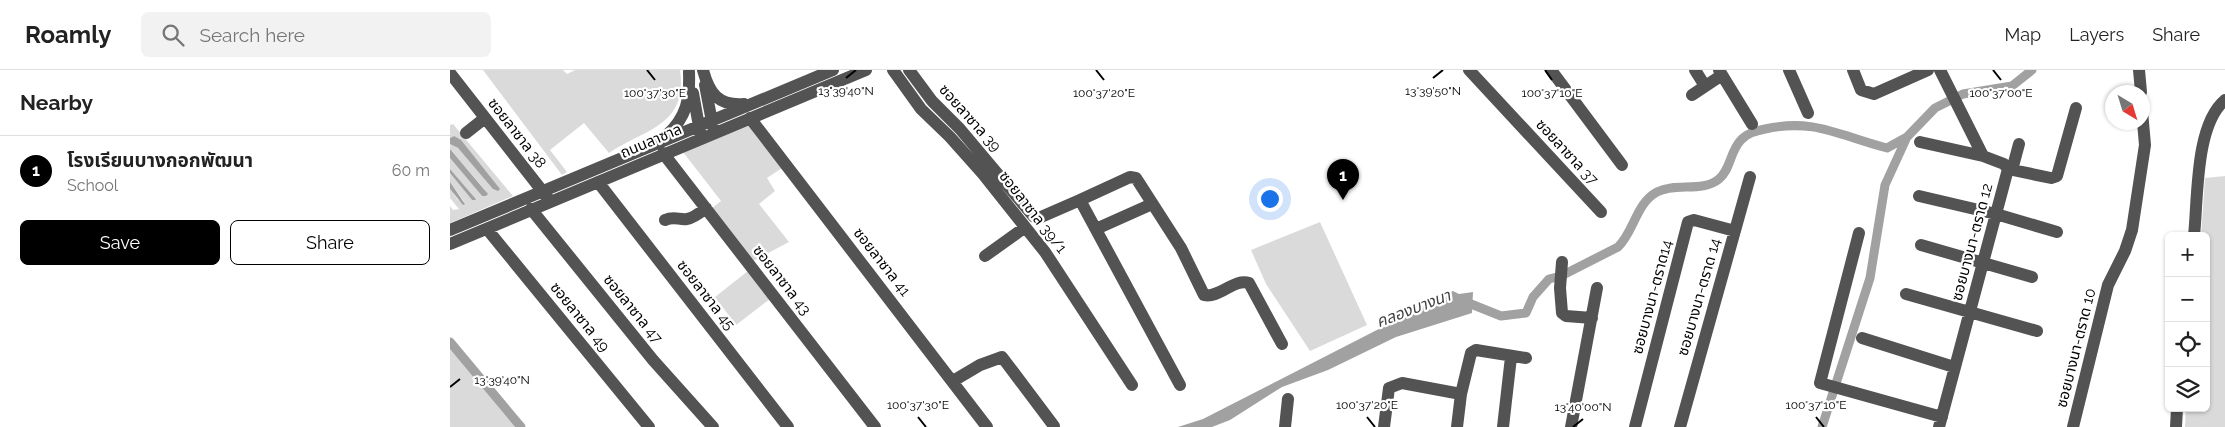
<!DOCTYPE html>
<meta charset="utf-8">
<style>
:root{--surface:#fff;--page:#f2f2f2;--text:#222;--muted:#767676;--line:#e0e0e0;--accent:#000}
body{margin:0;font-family:Raleway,"Noto Sans Thai",sans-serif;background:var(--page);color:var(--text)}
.controls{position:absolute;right:15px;bottom:15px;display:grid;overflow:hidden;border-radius:8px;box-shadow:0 1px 4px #0004}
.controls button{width:45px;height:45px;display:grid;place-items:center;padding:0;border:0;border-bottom:1px solid var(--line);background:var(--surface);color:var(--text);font:25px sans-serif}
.compass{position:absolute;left:1655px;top:15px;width:45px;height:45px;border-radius:50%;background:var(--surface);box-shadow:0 1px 4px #0004;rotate:142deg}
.you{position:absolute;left:819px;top:128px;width:18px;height:18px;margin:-12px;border:4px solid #fff;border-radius:50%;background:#1a73e8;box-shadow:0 0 0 8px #1a73e833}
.badge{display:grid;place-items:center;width:32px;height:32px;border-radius:50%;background:var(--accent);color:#fff;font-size:16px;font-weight:700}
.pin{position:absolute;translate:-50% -41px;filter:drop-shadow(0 1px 2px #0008)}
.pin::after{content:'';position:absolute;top:26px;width:18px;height:15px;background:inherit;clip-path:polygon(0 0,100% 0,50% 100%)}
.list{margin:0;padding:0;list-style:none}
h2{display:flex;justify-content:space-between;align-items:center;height:65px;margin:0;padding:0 20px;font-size:21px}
h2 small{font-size:16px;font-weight:400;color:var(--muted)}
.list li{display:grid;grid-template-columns:32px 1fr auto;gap:15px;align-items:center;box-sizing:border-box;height:70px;padding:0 20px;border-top:1px solid var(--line)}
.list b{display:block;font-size:19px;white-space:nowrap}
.list p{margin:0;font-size:16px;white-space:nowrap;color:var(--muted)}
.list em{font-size:16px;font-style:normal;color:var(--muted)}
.actions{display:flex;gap:10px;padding:15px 20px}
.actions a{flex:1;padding:11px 0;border:1px solid var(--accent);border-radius:8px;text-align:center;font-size:18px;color:var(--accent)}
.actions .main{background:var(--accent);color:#fff}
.icon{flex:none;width:28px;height:28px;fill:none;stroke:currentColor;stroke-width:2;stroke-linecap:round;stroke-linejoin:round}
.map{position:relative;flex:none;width:1775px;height:357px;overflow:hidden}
header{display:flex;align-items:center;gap:30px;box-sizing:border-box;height:70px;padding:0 25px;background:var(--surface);border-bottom:1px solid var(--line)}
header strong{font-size:24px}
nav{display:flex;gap:28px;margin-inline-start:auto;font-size:18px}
.search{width:350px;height:45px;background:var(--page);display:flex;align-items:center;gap:12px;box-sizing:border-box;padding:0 18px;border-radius:8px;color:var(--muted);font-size:19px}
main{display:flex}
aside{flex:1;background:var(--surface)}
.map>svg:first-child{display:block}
.green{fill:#dadada}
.water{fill:#a1a1a1}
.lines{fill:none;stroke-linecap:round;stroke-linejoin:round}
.canal{stroke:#a1a1a1;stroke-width:9}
.minor{stroke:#535353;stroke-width:12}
.ticks{fill:none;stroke:#000;stroke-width:2}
.labels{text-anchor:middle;stroke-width:4.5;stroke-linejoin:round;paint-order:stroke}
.street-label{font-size:15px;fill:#000;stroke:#fff}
.water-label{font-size:16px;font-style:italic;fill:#424242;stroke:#fff}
.ticks-label{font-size:12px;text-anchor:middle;fill:#000;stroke:#fff;stroke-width:4.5;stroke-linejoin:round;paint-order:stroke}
</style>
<header>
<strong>Roamly</strong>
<div class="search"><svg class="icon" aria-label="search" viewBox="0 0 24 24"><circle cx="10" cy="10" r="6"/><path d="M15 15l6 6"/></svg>Search here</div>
<nav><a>Map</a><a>Layers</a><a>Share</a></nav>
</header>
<main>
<aside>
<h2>Nearby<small></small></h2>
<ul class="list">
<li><span class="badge">1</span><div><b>โรงเรียนบางกอกพัฒนา</b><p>School</p></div><em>60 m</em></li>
</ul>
<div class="actions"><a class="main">Save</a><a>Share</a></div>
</aside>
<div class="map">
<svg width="1775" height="357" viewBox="0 0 1775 357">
<rect width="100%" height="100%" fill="#fff"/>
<path class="green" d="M 33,0 L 113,0 L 117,4 L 125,0 L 230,0 C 238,56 195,59 159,83 L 134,53 L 100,80 L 117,102 L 112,105 Z
M 3,54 L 63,126 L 0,153 L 0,136 L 3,140 L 9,139 L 0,128 L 0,119 L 8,130 L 15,133 L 0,112 L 0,103 L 22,130 L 25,128 L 0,99 L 0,88 L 32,126 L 35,120 L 0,79 L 0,74 L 8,78 L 46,121 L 4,66 L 0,68 L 0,55 Z
M 301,55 L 332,98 L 317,108 L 325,121 L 309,134 L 339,172 L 303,191 L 262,138 L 271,131 L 233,82 Z
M 1775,106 L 1775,357 L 1735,357 L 1736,338 L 1756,338 L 1756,166 L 1751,166 L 1755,108 Z
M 870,152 L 917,255 L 860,281 L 816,214 L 801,180 Z
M 298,201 L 320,229 L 286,255 L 265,227 Z
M 0,276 L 67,357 L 0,357 Z"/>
<path class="water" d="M 4,66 L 11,70 L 50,119 L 48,121 L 43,119 L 8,78 L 0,74 L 0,68 Z
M 0,79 L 38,124 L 36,126 L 32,126 L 0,88 Z
M 0,99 L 25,128 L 26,130 L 22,130 L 0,103 Z
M 0,112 L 15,134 L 13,135 L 0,119 Z
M 1003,221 L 1009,224 L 1023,222 L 1022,243 L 946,267 L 878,300 L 832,317 L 780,350 L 762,357 L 728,357 L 753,349 Z"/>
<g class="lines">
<path class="canal" d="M 1012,235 L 1021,234 L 1051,246 L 1076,243 L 1083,227 L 1099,209 L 1111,206 L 1168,177 C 1184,162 1186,133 1207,122 C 1226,112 1252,123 1269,109 C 1281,99 1280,81 1291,70 C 1297,63 1306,61 1315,59 C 1364,48 1390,66 1437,78 L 1457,67 L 1485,38 L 1513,24 L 1562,16 L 1582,0
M 0,272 L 71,357
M 1372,357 L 1420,208 L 1435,115 L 1457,67"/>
<path class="minor" d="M 253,0 C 259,23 268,36 294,34
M 443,0 L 471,39 L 500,67 L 533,104 L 595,182 L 682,315
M 459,0 L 482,31 L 510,59 L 584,147 L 591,147 L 630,130 L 730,315
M 1019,0 L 1151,142
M 1101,0 L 1172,95
M 1245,0 L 1255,16
M 1269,0 L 1302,54
M 1339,0 L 1358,43
M 1403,0 L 1411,20 L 1424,24 L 1478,0
M 1689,0 L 1691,22
M 0,3 L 97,127
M 255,15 L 263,57
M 243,23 L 250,62
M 1242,25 L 1272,5
M 300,48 L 537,357
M 16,63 L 35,48
M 216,66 C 237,47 240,29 239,2
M 1470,72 L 1533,86
M 213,83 L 425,357
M 1558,99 L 1601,108 L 1607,106 L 1626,38
M 1562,100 L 1569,74
M 148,112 L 338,357
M 1469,126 L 1546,144 L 1607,162
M 630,130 L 680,107 L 686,108 L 731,178 L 754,225 C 769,229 784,208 799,213 L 832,274
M 81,139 L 203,290 L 263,357
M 215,150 C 224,146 229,150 237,149 C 244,148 251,142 256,138
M 37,159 L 199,357
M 646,159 L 702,134
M 0,160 L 383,0
M 1409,163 L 1370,313 L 1492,347
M 1744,166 C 1748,128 1745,55 1775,30
M 0,174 C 139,116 277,58 416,0
M 1471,175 L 1582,207
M 535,186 L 574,158
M 1112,192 L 1110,218 L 1112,243 L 1116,246 L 1142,248
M 1456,224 L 1587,261
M 1412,268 L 1504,297
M 503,311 L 530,295 L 552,287 L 604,356
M 835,357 L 838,329
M 934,357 L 939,318 L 952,313 L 1011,324
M 1007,357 L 1011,324 L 1021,283 L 1026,280 L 1076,288
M 1053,357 L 1061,287
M 1121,357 L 1147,218
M 1185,357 L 1238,152 L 1244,150 L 1285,161
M 1230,357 L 1300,107
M 1489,357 L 1558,99 L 1554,94 L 1533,86 L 1490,0
M 1623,357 L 1658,215 L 1675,181 L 1682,160 L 1695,75 L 1692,41
M 1726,357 L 1727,338"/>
</g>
<path class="ticks" d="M 197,0 L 205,10M 646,0 L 654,10M 1095,0 L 1102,10M 1543,0 L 1551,10M 396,8 L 406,0M 983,8 L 993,0M 0,317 L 10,309M 468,347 L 476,357M 917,347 L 925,357M 1366,347 L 1374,357M 1123,357 L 1133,349"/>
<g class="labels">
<g class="street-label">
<text transform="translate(520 48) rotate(48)" y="5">ซอยลาซาล 39</text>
<text transform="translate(67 63) rotate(52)" y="5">ซอยลาซาล 38</text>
<text transform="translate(201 71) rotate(-23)" y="5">ถนนลาซาล</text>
<text transform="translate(1117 82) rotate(47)" y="5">ซอยลาซาล 37</text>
<text transform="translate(583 142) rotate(52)" y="5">ซอยลาซาล 39/1</text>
<text transform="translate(1522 172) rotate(-75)" y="5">ซอยบางนา-ตราด 12</text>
<text transform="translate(432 192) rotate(52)" y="5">ซอยลาซาล 41</text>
<text transform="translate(332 210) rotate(52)" y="5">ซอยลาซาล 43</text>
<text transform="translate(256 225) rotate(52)" y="5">ซอยลาซาล 45</text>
<text transform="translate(1202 227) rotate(-75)" y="5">ซอยบางนา-ตราด14</text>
<text transform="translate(1249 227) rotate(-74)" y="5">ซอยบางนา-ตราด 14</text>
<text transform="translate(183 239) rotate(51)" y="5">ซอยลาซาล 47</text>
<text transform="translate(130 247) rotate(51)" y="5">ซอยลาซาล 49</text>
<text transform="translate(1626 278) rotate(-76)" y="5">ซอยบางนา-ตราด 10</text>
</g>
<g class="water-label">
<text transform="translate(963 238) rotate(-21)" y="6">คลองบางนา</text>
</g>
</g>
<g class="ticks-label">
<text x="396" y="25">13°39'40"N</text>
<text x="983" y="25">13°39'50"N</text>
<text x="205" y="27">100°37'30"E</text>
<text x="654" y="27">100°37'20"E</text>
<text x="1551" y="27">100°37'00"E</text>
<text x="1102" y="27">100°37'10"E</text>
<text x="52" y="314">13°39'40"N</text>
<text x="468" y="339">100°37'30"E</text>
<text x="917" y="339">100°37'20"E</text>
<text x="1366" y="339">100°37'10"E</text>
<text x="1133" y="341">13°40'00"N</text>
</g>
</svg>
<div class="controls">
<button>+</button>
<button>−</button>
<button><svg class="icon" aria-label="locate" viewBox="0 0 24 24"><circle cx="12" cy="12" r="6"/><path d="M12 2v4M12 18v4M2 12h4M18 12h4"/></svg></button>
<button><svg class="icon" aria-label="layers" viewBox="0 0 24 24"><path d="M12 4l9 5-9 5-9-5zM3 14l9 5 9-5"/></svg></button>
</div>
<svg class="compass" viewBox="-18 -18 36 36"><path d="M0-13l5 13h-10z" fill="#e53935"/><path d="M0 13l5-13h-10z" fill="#767676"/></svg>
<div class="you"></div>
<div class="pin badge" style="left:893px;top:130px">1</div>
</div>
</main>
